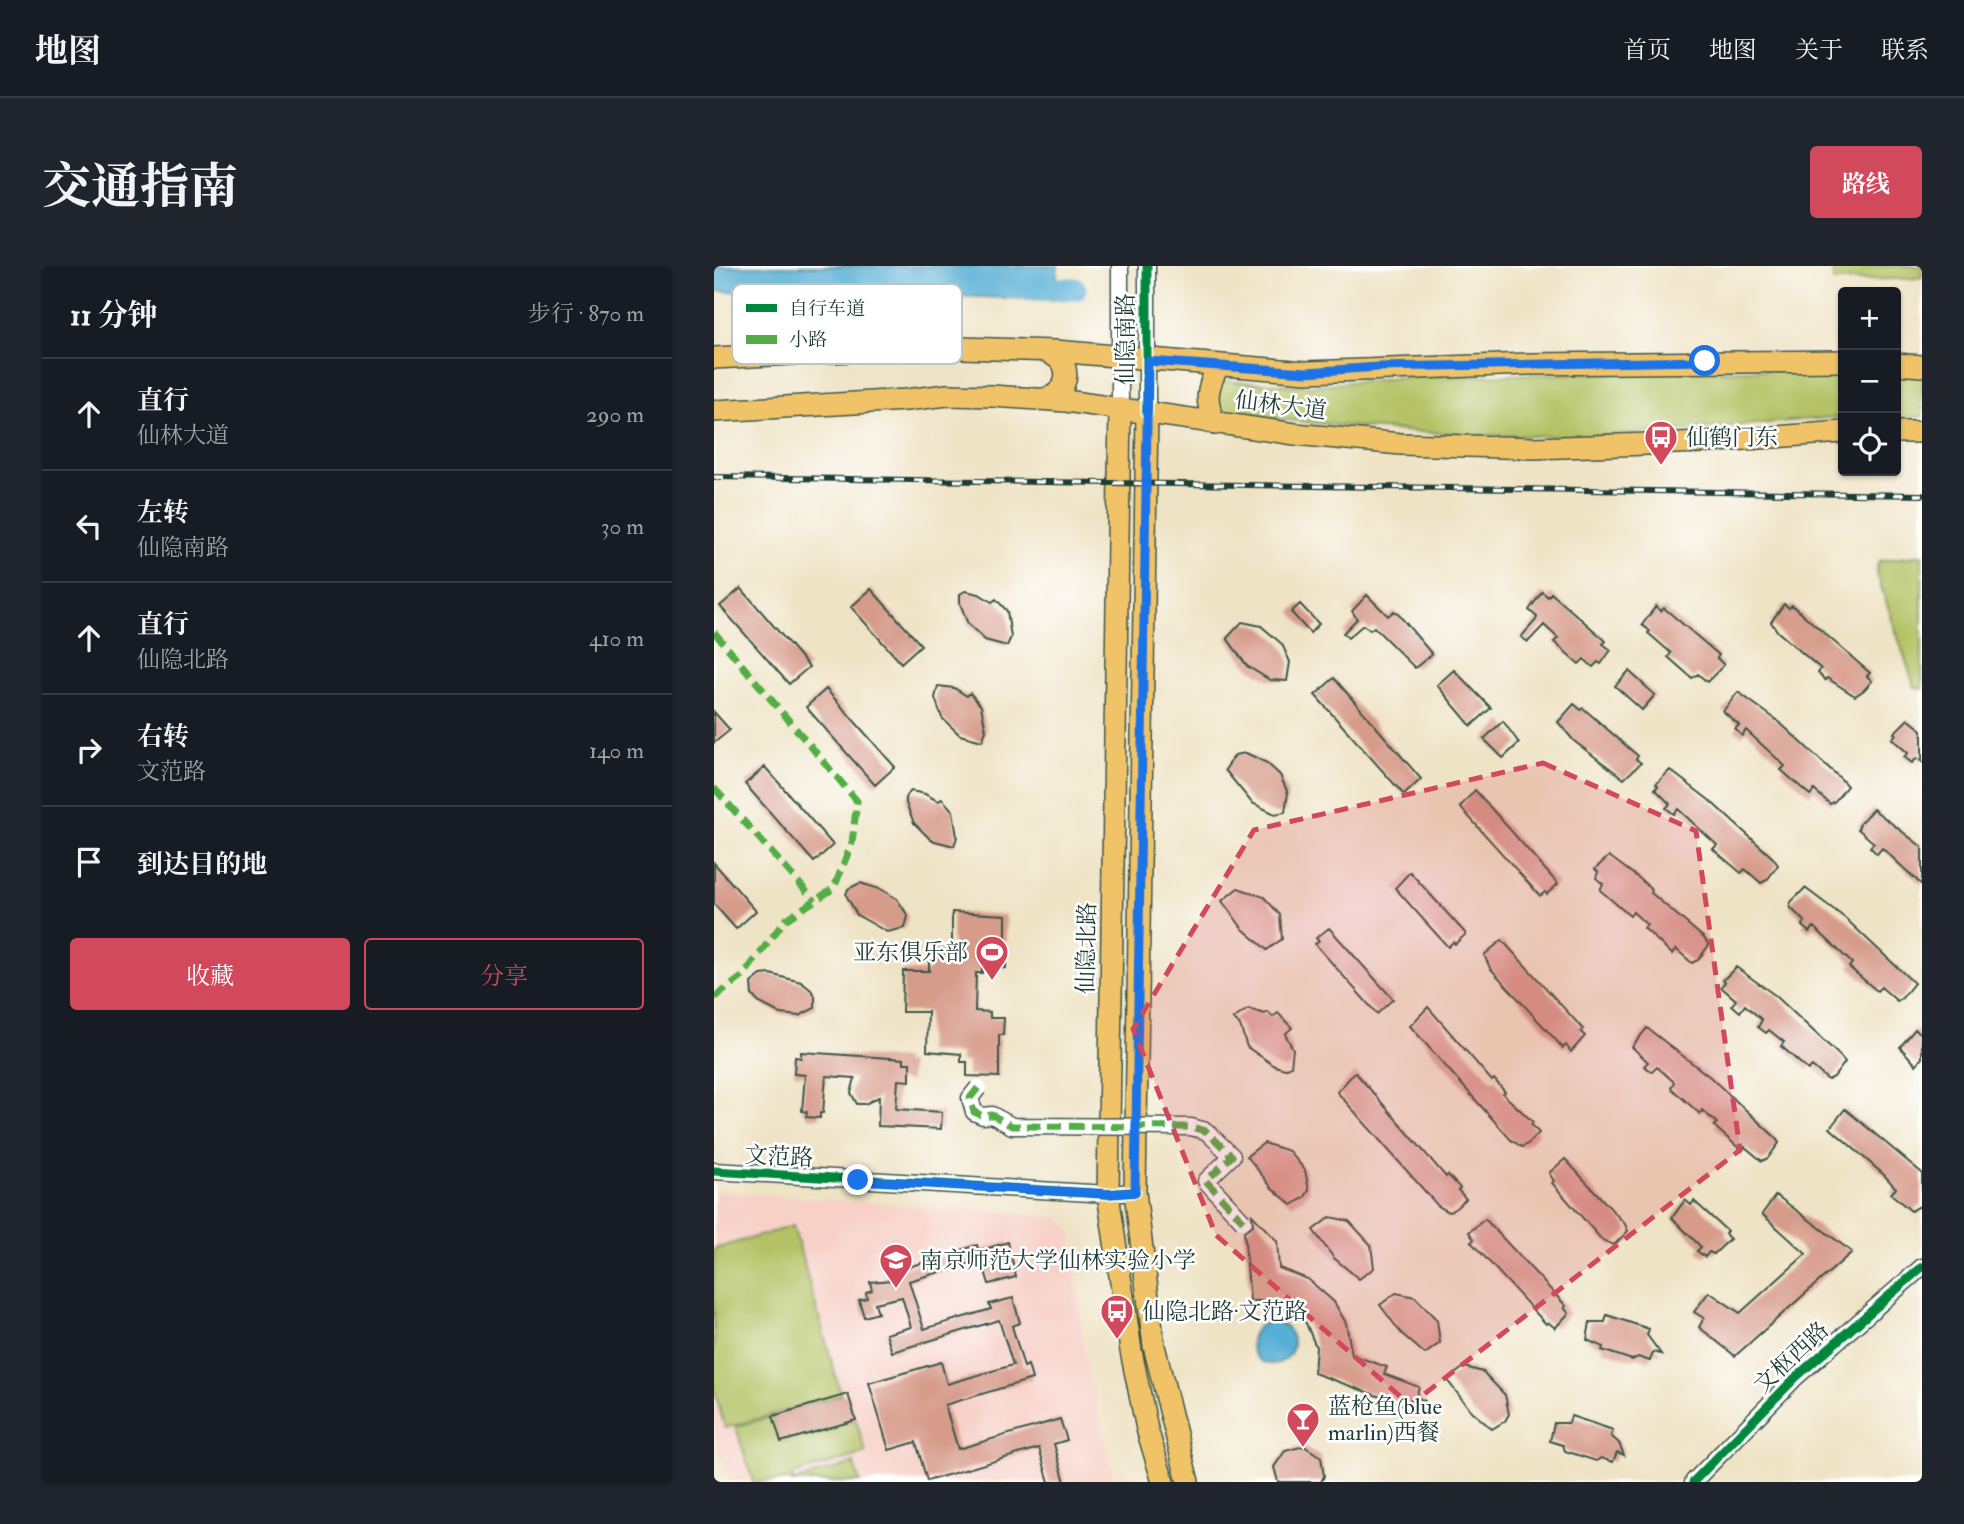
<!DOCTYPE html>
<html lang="zh">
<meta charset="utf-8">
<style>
:root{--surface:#171b24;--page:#20242c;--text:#f1f3f6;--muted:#9ea1a6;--line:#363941;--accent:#d1495b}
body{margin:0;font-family:"IM FELL Double Pica","Noto Serif SC",serif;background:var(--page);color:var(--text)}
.controls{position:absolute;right:21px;top:21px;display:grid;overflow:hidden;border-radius:7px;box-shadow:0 2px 5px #0004}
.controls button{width:63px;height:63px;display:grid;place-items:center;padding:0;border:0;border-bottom:2px solid var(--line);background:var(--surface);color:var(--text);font:35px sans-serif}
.stop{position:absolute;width:21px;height:21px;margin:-16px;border:5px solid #1a73e8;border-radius:50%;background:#fff}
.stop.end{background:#1a73e8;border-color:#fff;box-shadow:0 2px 7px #0008}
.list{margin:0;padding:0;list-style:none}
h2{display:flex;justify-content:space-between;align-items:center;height:91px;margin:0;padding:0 28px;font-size:30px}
h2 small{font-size:23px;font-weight:400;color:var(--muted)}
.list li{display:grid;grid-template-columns:46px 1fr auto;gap:21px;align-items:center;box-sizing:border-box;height:112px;padding:0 28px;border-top:2px solid var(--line)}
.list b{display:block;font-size:26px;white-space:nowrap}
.list p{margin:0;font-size:23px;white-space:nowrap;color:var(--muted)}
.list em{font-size:23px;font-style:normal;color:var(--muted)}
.actions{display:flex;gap:14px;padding:21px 28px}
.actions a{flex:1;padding:16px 0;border:2px solid var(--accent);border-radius:7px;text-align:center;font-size:24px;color:var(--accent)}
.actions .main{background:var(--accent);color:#fff}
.icon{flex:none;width:38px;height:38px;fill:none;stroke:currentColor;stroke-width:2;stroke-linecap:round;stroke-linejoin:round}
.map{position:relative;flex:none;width:1208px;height:1216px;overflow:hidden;border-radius:7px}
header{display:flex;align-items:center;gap:42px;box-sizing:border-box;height:98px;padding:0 35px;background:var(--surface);border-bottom:2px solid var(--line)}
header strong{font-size:33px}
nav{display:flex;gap:38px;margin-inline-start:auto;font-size:24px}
.intro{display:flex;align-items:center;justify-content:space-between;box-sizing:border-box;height:168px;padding:0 42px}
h1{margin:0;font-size:49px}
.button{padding:18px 32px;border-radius:7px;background:var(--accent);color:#fff;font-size:24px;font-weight:700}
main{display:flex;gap:42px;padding:0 42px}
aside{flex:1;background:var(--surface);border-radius:7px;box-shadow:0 2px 5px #0004}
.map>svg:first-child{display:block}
.built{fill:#f7d1c8}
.green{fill:#b4c265;stroke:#6a804c;stroke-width:2}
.water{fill:#57afd4;stroke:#3b7684;stroke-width:2}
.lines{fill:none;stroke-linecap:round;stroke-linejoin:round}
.river{stroke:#57afd4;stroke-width:23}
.building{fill:#d79b8a}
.minor-casing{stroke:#3e564a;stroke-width:19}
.major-casing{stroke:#3e564a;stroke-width:24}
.minor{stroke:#fff;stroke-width:16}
.major{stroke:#f0c369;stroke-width:21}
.rail-casing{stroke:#1f3d34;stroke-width:6}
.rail{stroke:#fff;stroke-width:3.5;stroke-dasharray:10;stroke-linecap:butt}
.minor-bridge-casing{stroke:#3e564a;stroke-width:19;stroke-linecap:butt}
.minor-bridge{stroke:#fff;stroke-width:16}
.quiet{stroke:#52ad45;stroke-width:7;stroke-dasharray:14 7;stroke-linecap:butt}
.cycleway-casing{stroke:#fff;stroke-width:13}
.cycleway{stroke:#00873e;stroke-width:9}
.route{stroke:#1a73e8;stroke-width:9}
.marked{fill:#d1495b;fill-opacity:0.2;stroke:#d1495b;stroke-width:5;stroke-dasharray:14 9;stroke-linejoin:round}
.labels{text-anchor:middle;stroke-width:5;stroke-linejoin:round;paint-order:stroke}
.street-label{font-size:23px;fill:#1f3d34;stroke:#fff}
.poi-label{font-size:23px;fill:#1f3d34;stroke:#fff;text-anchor:start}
.key{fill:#fff;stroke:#bcc5c2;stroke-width:2}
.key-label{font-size:19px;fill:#1f3d34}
</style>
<header>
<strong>地图</strong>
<nav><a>首页</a><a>地图</a><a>关于</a><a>联系</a></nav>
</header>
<div class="intro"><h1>交通指南</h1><a class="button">路线</a></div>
<main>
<aside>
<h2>11 分钟<small>步行 · 870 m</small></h2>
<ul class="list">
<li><svg class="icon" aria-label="ahead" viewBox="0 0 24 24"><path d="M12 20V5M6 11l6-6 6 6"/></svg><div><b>直行</b><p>仙林大道</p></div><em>290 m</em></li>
<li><svg class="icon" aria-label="left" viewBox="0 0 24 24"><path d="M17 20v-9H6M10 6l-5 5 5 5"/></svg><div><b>左转</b><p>仙隐南路</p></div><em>30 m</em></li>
<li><svg class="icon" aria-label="ahead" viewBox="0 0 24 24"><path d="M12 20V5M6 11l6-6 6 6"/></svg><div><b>直行</b><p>仙隐北路</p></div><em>410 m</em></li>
<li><svg class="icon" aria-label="right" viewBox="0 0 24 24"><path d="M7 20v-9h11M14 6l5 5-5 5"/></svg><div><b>右转</b><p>文范路</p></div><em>140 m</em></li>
<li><svg class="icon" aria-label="arrive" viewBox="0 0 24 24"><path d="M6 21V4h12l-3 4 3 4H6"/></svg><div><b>到达目的地</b></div></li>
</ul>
<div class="actions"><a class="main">收藏</a><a>分享</a></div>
</aside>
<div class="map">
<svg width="1208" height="1216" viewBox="0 0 1208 1216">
<rect width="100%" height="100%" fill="#fff"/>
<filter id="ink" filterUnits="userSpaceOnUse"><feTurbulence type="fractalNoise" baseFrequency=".0143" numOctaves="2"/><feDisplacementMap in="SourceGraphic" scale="14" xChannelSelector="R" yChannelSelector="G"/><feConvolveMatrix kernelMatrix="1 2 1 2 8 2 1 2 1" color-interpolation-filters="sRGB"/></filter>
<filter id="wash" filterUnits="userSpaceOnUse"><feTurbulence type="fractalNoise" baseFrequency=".00686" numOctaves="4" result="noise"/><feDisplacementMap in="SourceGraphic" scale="28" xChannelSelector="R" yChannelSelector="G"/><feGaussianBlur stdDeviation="1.57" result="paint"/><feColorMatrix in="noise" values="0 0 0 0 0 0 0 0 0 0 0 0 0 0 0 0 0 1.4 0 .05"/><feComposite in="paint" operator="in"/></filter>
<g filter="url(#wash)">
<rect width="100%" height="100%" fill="#efe3c5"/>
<path class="built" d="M 0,925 L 344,950 L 357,965 L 370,1084 L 400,1216 L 15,1216 L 0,1167 Z"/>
<path class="green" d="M 1119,0 L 1208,0 L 1208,12 L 1119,15 Z
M 1050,104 L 1129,105 L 1129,151 C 1034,157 939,170 844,170 C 739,171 635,162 532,149 L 506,144 L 498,124 L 509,115 L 594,120 L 691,111 Z
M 1182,107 L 1208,109 L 1208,151 L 1182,151 Z
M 1208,289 L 1208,423 L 1201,422 L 1162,305 L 1165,295 Z
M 79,960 L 127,1129 L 11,1162 L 0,1123 L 0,983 Z
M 59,1150 L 68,1176 L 142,1154 L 152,1187 L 78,1209 L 79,1214 L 39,1216 L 22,1161 Z
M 140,1197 L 146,1216 L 77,1216 Z"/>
<path class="water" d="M 0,0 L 344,0 L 340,34 L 193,28 L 0,25 Z
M537 1077a21 21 0 1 1 42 0a21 21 0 1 1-42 0Z"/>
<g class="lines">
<path class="river" d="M 311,22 L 361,23"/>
</g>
<g id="blocks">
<path class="building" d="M 27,322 L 95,401 L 75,418 L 6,340 Z
M 157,323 L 207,379 L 187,397 L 137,341 Z
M 251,325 L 265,328 L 278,336 L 282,333 L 293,345 L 297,371 L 293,380 L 271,374 L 254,358 L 246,337 L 246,328 Z
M 828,326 L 834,331 L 837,327 L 892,375 L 889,378 L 897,384 L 887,398 L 884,396 L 879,401 L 870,393 L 865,398 L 840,376 L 844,372 L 830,359 L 814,376 L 807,371 L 822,354 L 823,351 L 815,344 Z
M 653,329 L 674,350 L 680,345 L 685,349 L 718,388 L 701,402 L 660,361 L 656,364 L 649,359 L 634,372 L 629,367 L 643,353 L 638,345 Z
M 586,338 L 605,358 L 596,367 L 577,346 Z
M 1070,338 L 1075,342 L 1078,339 L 1156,407 L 1153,410 L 1158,415 L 1150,424 L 1141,430 L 1113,412 L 1111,414 L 1104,407 L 1107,403 L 1064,366 L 1057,356 Z
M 942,340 L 947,345 L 950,342 L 1005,389 L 1003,392 L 1010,399 L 993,416 L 984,408 L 978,412 L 954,391 L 957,387 L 934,367 L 936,365 L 928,359 Z
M 528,356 L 547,360 L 568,378 L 576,396 L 573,415 L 556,414 L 533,400 L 513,372 Z
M 740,404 L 777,442 L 757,460 L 723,419 Z
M 915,405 L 941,429 L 928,444 L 901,420 Z
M 620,412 L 707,513 L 690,529 L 601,429 Z
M 224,420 L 240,422 L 253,430 L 256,427 L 267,440 L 272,465 L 268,475 L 246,469 L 228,452 L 221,432 Z
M 112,423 L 181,501 L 161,519 L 92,441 Z
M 1024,426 L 1064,455 L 1128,514 L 1133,520 L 1121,535 L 1116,538 L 1100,524 L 1096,529 L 1067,504 L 1071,500 L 1032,464 L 1028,470 L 1021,463 L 1025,459 L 1009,445 Z
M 860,438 L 867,444 L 869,442 L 924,490 L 922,493 L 927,497 L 910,513 L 860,475 L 844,456 Z
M 0,446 L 16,464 L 0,477 Z
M 1194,453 L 1208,464 L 1208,496 L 1203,492 L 1198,497 L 1190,491 L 1194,487 L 1178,473 L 1182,468 L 1180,467 Z
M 789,455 L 805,477 L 789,492 L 770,473 Z
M 532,487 L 553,497 L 566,509 L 574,527 L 571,546 L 561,548 L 538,537 L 511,504 L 521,489 Z
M 51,501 L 119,579 L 100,596 L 31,518 Z
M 956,504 L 995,534 L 1059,592 L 1064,599 L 1053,614 L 1047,617 L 1031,603 L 1027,607 L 999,583 L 1003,579 L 964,543 L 960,548 L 952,542 L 956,538 L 941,523 L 944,520 L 942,518 Z
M 761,524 L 844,618 L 833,628 L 831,626 L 826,630 L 746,541 Z
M 197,525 L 211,528 L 224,535 L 228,533 L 239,545 L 243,571 L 240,580 L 217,574 L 200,557 L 192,537 L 192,530 Z
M 1159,543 L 1208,581 L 1208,619 L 1168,582 L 1163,588 L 1156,581 L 1160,577 L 1144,563 L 1146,557 Z
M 895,590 L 926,613 L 938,624 L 937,627 L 990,672 L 995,679 L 984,694 L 978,697 L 962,683 L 958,688 L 930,662 L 933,659 L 919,646 L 916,650 L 886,624 L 889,618 L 882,612 L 884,606 L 881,603 Z
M 0,597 L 42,645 L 22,663 L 0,638 Z
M 696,606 L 752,668 L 741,678 L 739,676 L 734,681 L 681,622 Z
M 146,617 L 168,624 L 183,633 L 194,650 L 191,662 L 173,666 L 143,649 L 132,629 L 134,623 Z
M 524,622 L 550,631 L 566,649 L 568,673 L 553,684 L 529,663 L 508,635 Z
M 1091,622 L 1131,652 L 1200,717 L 1188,732 L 1183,735 L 1167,721 L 1163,725 L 1135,701 L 1138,697 L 1100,661 L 1095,666 L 1088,660 L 1091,656 L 1076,641 L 1077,636 Z
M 238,646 L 292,649 L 292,702 L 268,701 L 268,707 L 262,707 L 261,745 L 276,746 L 276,752 L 290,752 L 289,769 L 285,769 L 285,811 L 253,810 L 253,796 L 247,796 L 247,788 L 213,785 L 214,746 L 188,746 L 189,705 L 215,705 L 215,684 L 233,685 L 233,680 L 238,680 Z
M 615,662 L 679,733 L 663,748 L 601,678 L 605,675 L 602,672 Z
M 788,674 L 869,763 L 867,766 L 871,770 L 857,786 L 852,779 L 849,782 L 776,702 L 770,689 Z
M 1022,701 L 1062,730 L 1126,790 L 1131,796 L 1120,811 L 1114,814 L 1098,800 L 1094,804 L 1067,780 L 1070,776 L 1055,764 L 1052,767 L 1044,761 L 1048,754 L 1031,739 L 1026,746 L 1018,739 L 1022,734 L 1007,721 L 1011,716 L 1009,714 Z
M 56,708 L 87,716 L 97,724 L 101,730 L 101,742 L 85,750 L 67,748 L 44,736 L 38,729 L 37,717 L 47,709 Z
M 714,741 L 778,815 L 780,813 L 791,826 L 789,828 L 819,856 L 817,858 L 825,867 L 815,877 L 808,881 L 797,874 L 696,760 Z
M 534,743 L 551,748 L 554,746 L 559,751 L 564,747 L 578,762 L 571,768 L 579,783 L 577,800 L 571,803 L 561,800 L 533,781 L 526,759 L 519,753 Z
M 933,762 L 996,811 L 1060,870 L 1065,877 L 1054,892 L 1048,895 L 1031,881 L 1028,885 L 1000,860 L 1003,857 L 988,844 L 986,848 L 957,822 L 960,816 L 943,801 L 938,806 L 930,800 L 934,796 L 918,781 Z
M 1201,763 L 1208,768 L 1208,792 L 1202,799 L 1186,781 Z
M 87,786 L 190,793 L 190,797 L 196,797 L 196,815 L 184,814 L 182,843 L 228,846 L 227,863 L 164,860 L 165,831 L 151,838 L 143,838 L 137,827 L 141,812 L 112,810 L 109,847 L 106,847 L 106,852 L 92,851 L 93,846 L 88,845 L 91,809 L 80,808 L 81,791 L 87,792 Z
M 641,806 L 732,911 L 734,909 L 746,922 L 744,924 L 752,933 L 742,942 L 735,946 L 724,940 L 623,826 Z
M 1131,843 L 1208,907 L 1208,939 L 1197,945 L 1177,928 L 1182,922 L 1169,908 L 1116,862 Z
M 550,877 L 575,885 L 591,904 L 595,924 L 591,931 L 578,939 L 558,922 L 533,890 Z
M 851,893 L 911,958 L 914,965 L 900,979 L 888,974 L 838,917 L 840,915 L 835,907 Z
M 1062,929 L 1138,986 L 1021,1090 L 985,1061 L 990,1052 L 980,1046 L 995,1026 L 1026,1047 L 1092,988 L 1048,948 Z
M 971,934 L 977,939 L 980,935 L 1013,965 L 1011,968 L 1016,973 L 1000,988 L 995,986 L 991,991 L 983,985 L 987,981 L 958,952 Z
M 538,949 L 563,975 L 565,1002 L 594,1013 L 620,1036 L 632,1057 L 638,1089 L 673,1101 L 670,1108 L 705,1121 L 702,1131 L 711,1135 L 708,1146 L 600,1107 L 602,1081 L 592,1057 L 571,1040 L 554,1035 L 536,1035 L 530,965 L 539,959 Z
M 616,951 L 635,955 L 657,979 L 660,1002 L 645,1013 L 620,992 L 599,964 Z
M 771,953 L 852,1040 L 850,1042 L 855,1047 L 841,1062 L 834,1056 L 832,1058 L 757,976 L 760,974 L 755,966 Z
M 294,976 L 302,1011 L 275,1018 L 265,985 Z
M 263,979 L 267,994 L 195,1015 L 210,1063 L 277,1043 L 275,1038 L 299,1032 L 306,1057 L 298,1060 L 310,1101 L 314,1099 L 318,1113 L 231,1139 L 244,1183 L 346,1153 L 353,1174 L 340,1178 L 351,1216 L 335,1216 L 325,1182 L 213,1215 L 202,1176 L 175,1184 L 155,1117 L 227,1096 L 233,1118 L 299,1099 L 285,1054 L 178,1086 L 172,1068 L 197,1061 L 188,1031 L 161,1037 L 164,1047 L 150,1051 L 145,1034 L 153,1032 L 152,1026 L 158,1024 L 156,1016 L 178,1014 L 176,1007 Z
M 682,1027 L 701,1031 L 723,1054 L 726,1077 L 711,1088 L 687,1067 L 666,1039 Z
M 893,1049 L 935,1063 L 933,1069 L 947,1088 L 939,1086 L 936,1095 L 924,1091 L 918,1094 L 888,1084 L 889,1081 L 873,1074 L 876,1056 L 891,1056 Z
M 750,1101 L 769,1106 L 791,1129 L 795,1148 L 791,1155 L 778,1163 L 758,1146 L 733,1114 Z
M 134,1128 L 142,1154 L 67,1176 L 59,1150 Z
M 857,1150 L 899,1164 L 897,1170 L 905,1177 L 910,1189 L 903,1186 L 899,1196 L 887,1192 L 882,1195 L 851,1185 L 849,1179 L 836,1175 L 840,1157 L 855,1157 Z
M 590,1180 L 607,1191 L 610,1210 L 607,1216 L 564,1216 L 560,1201 L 571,1185 Z"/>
</g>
</g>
<g filter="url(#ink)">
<use href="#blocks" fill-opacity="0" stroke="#3e564a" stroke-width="2"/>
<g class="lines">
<defs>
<path id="minor" d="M 406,0 L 406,143
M 433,0 L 433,147
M 0,905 L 394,928 L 421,926
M 979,1216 L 1082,1111 L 1208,1001"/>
<path id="major" d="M 0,92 L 216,81 L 341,85 L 592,106 L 815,98 L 1129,95
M 1182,98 L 1208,100
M 330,133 C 349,129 357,112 348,95 L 333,85
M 406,143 L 394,928 L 417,1085 L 433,1163 L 449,1216
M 0,145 L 192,134 L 233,129 L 278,130 L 352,135 L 581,168 L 687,178 L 820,182 L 991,176 L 1129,166
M 433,147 L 421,926 L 440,1080 L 474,1216
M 501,158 C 491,135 492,123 504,101
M 1182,166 L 1208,166"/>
</defs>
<use href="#minor" class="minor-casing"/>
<use href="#major" class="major-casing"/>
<use href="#minor" class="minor"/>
<use href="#major" class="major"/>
<defs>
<path id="rail" d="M 0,211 L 1208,229"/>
</defs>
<use href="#rail" class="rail-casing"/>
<use href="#rail" class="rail"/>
<defs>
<path id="minor-bridge" d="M 264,822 L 256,832 L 260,846 L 269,850 L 278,849 L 298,860 L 477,861 L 492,865 L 518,890 L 492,915 L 529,955"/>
</defs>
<use href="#minor-bridge" class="minor-bridge-casing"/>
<use href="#minor-bridge" class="minor-bridge"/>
<path class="quiet" d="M 0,366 L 143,535 L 138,577 L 120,622 L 71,654 L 28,711 L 0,732
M 0,522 L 101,635
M 264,822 L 256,832 L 260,846 L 269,850 L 278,849 L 298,860 L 477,861 L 492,865 L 518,890 L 492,915 L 529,955"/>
<defs>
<path id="cycleway" d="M 433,0 L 433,147
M 0,905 L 394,928 L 421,926
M 979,1216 L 1082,1111 L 1208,1001"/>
</defs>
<use href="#cycleway" class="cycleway-casing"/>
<use href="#cycleway" class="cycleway"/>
</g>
</g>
<g class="lines" filter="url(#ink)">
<path class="route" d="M 144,914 L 394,928 L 421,926 L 434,95 L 593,106 L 664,101 L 991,95"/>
</g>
<path class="marked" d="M 829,497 L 982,565 L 1026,884 L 696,1139 L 502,969 L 419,763 L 540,564 Z"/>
<defs>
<symbol id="bus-pin" viewBox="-11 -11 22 30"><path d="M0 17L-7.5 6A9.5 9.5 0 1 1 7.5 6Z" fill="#d1495b" stroke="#fff"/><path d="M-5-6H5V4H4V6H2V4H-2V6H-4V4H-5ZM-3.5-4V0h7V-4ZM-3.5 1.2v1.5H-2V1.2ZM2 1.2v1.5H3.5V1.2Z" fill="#fff"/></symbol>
<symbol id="stadium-pin" viewBox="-11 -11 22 30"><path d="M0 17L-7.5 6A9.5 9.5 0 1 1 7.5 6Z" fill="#d1495b" stroke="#fff"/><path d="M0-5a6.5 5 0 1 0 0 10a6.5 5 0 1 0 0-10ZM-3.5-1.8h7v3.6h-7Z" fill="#fff"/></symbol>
<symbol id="school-pin" viewBox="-11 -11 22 30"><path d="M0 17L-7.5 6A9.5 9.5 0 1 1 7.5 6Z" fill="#d1495b" stroke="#fff"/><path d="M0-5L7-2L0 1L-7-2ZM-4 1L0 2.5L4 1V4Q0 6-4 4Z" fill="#fff"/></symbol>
<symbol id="bar-pin" viewBox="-11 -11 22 30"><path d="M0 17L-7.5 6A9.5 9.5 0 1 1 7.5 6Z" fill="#d1495b" stroke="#fff"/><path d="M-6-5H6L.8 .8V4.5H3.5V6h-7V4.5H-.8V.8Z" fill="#fff"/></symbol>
</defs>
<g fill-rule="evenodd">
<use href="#bus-pin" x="928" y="152" width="38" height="52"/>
<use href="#stadium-pin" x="259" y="667" width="38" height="52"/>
<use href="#school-pin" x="163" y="975" width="38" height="52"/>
<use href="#bus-pin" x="384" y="1026" width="38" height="52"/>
<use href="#bar-pin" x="570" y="1134" width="38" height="52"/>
</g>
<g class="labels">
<g class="street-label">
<text transform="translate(411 73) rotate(-90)" y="8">仙隐南路</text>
<text transform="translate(567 139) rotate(7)" y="8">仙林大道</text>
<text transform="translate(372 682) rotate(-89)" y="8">仙隐北路</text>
<text transform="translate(65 890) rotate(3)" y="8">文范路</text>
<text transform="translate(1077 1091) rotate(-43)" y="8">文枢西路</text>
</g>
<g class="poi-label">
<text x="972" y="179">仙鹤门东</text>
<text x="254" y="694" text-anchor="end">亚东俱乐部</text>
<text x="206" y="1002">南京师范大学仙林实验小学</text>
<text x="428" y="1053">仙隐北路·文范路</text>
<text x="614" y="1148">蓝枪鱼(blue<tspan x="614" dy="26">marlin)西餐</tspan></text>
</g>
</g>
<rect x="18" y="18" width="230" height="80" rx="10" class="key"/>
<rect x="32" y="38" width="31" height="8" fill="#00873e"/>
<rect x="32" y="69" width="31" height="9" fill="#52ad45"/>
<g class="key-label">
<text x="75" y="49">自行车道</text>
<text x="75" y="80">小路</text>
</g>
</svg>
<div class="controls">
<button>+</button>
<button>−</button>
<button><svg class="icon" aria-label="locate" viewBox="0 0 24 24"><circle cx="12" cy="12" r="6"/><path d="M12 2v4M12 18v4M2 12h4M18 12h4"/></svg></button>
</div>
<div class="stop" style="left:991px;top:95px"></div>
<div class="stop end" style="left:144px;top:914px"></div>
</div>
</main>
